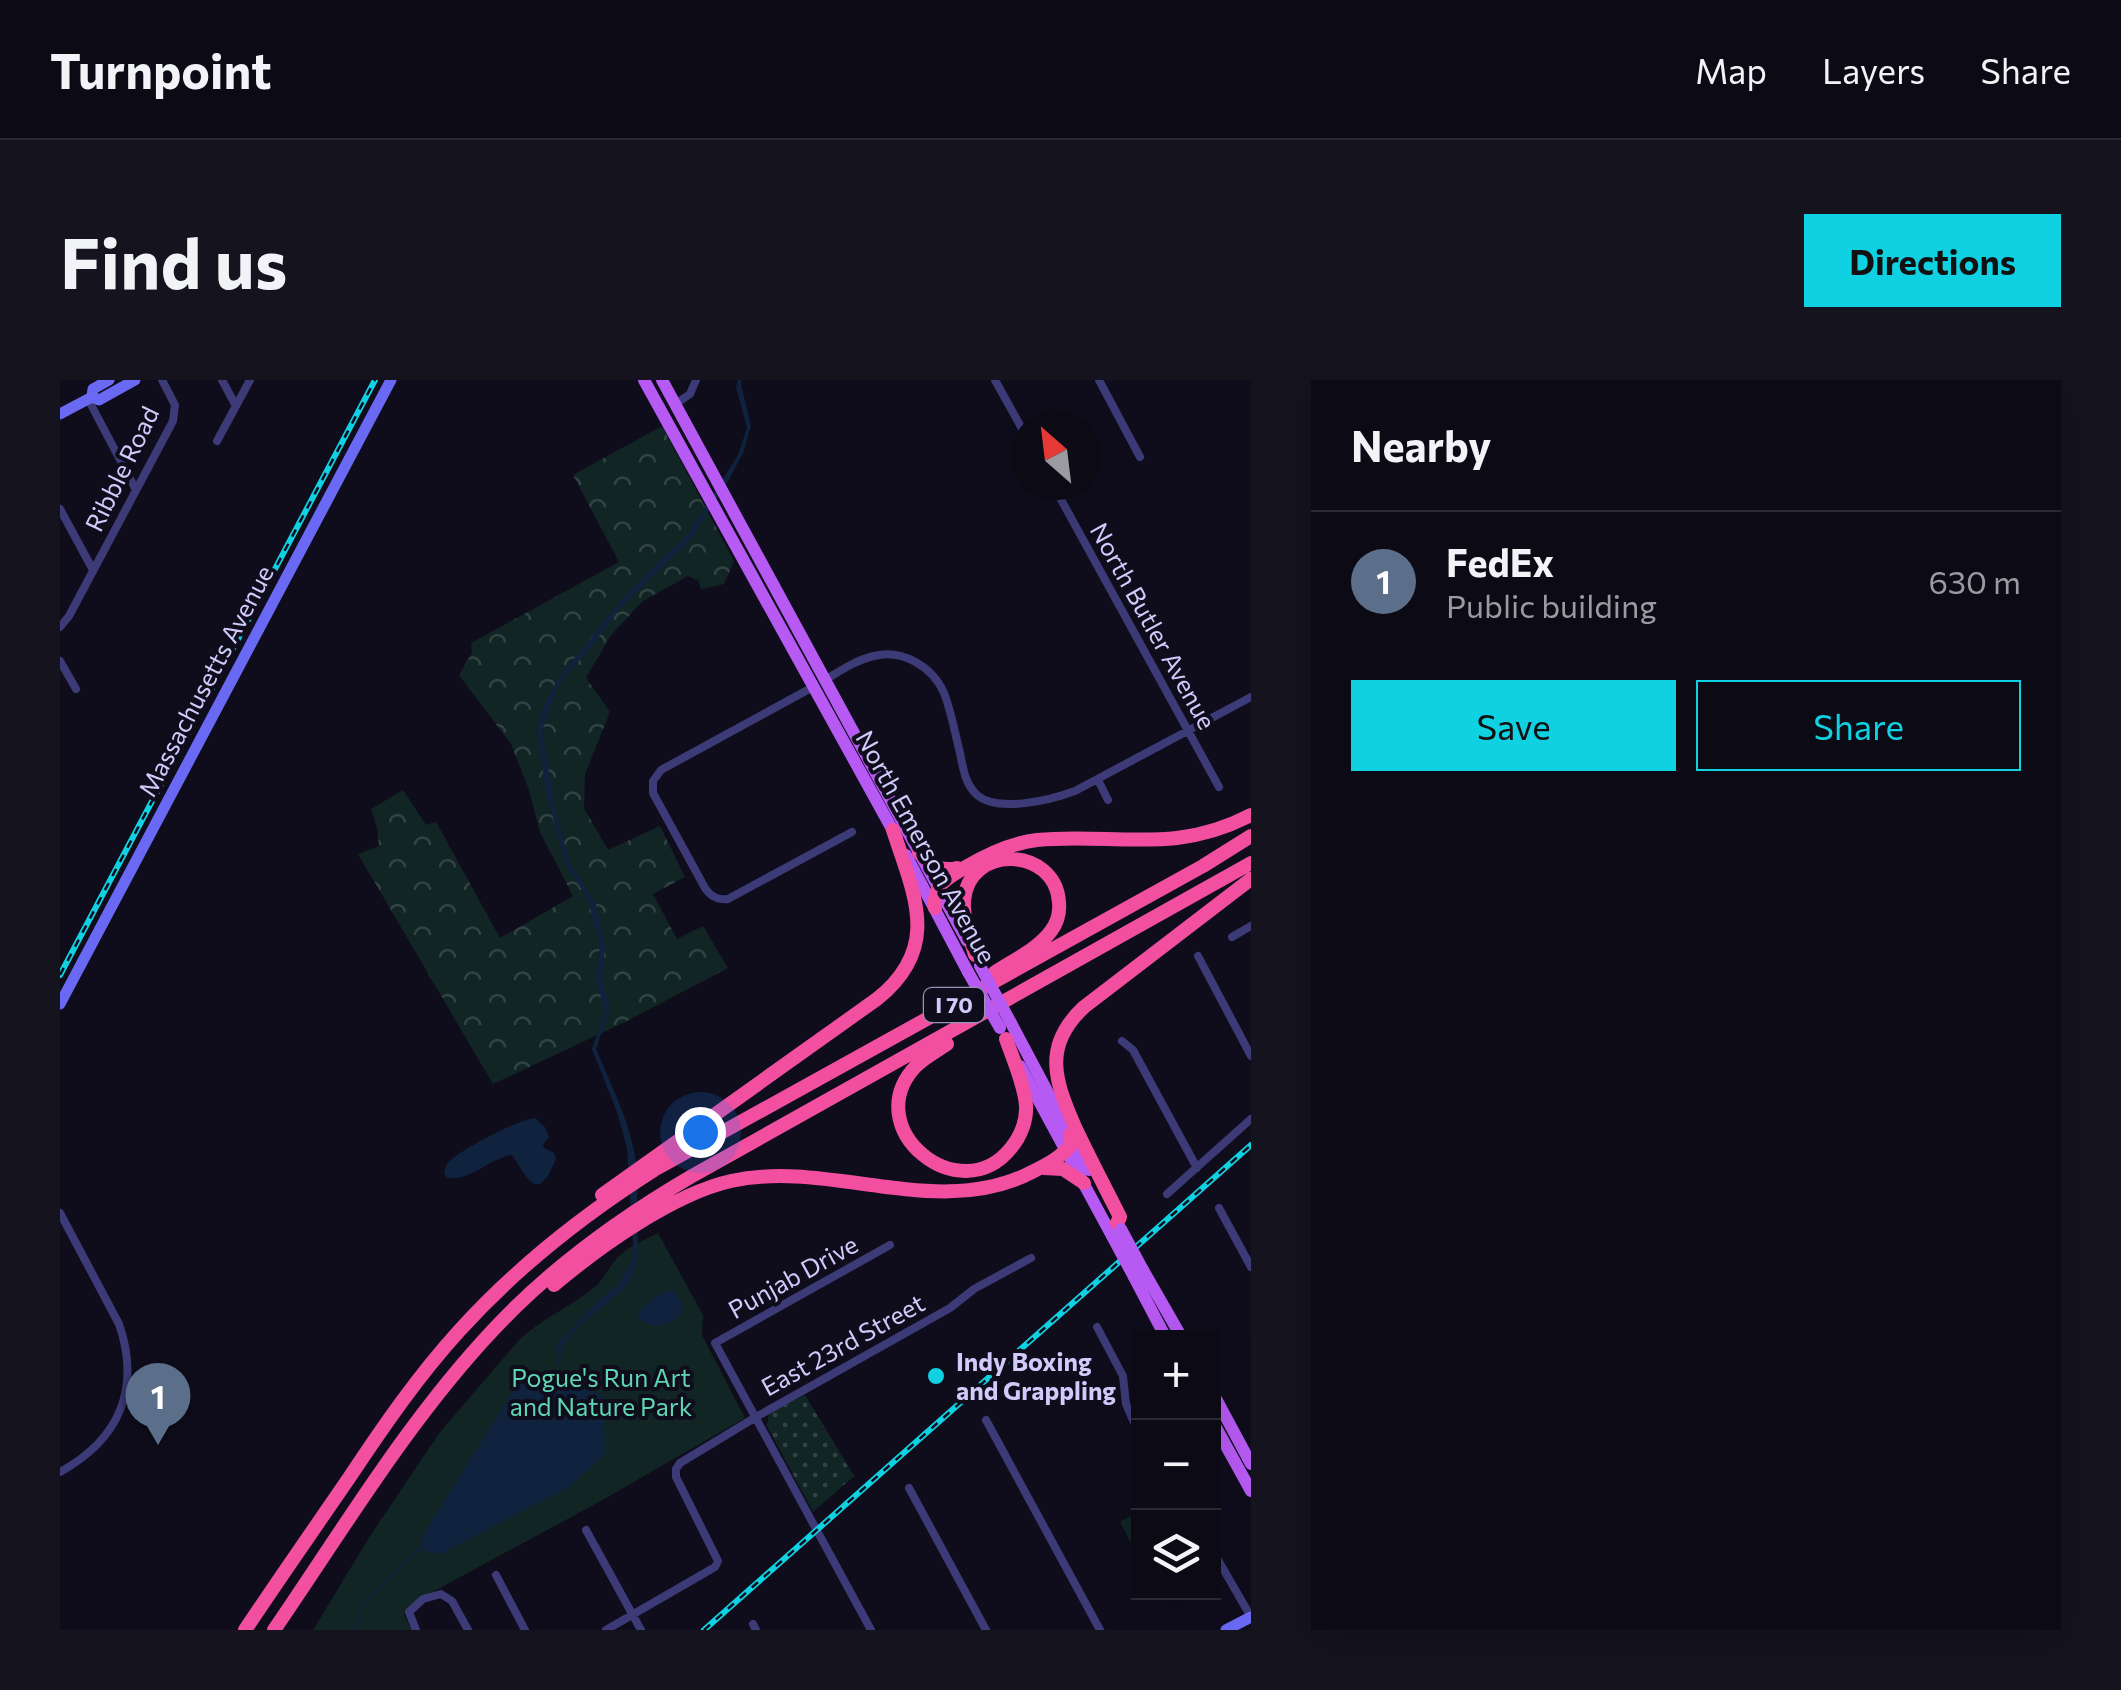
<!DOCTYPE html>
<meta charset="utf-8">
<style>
:root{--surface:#0b0a15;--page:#14131e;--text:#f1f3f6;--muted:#9a9aa0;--line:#2b2b34;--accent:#10d1e2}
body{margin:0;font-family:Commissioner,sans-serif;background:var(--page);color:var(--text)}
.controls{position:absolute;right:30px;bottom:30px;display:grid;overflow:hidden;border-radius:0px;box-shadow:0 10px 40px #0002}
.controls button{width:90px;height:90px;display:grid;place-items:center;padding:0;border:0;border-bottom:2px solid var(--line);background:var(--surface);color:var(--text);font:50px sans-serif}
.compass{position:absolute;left:951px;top:30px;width:90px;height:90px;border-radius:50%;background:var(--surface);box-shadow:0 10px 40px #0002;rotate:332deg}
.you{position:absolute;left:640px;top:752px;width:35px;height:35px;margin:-25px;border:8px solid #fff;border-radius:50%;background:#1a73e8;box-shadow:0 0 0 15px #1a73e833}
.badge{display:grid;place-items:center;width:65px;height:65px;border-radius:50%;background:var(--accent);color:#fff;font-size:32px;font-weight:700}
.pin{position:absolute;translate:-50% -82px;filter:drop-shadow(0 2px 5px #0008)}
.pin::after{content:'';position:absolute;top:52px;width:35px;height:30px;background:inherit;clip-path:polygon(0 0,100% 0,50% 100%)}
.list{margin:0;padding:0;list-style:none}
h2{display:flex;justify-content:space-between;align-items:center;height:130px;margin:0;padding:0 40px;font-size:42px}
h2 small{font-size:32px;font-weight:400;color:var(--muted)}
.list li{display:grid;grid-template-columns:65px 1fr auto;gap:30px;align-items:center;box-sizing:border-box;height:140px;padding:0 40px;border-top:2px solid var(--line)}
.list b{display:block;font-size:38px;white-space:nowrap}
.list p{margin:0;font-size:32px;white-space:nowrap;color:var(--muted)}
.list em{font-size:32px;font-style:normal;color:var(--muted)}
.actions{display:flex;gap:20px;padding:30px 40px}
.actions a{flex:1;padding:22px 0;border:2px solid var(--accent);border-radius:0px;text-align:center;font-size:35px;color:var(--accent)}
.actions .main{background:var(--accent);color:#111}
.icon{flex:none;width:55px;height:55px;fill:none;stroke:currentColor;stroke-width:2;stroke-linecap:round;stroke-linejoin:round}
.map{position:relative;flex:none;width:1191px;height:1250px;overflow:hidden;border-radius:0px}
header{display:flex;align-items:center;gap:60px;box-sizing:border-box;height:140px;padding:0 50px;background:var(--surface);border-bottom:2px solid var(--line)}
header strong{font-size:48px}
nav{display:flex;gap:55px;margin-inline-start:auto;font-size:35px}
.intro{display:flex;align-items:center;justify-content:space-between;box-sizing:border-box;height:240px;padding:0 60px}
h1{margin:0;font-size:70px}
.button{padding:25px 45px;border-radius:0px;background:var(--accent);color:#111;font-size:35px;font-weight:700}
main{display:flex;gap:60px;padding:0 60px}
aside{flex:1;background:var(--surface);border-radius:0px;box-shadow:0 10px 40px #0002}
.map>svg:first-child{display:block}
.grass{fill:url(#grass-dots)}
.forest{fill:url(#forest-crowns)}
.green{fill:#102524}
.water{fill:#0f223e}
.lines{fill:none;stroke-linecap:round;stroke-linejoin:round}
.stream{stroke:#0f223e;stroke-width:2.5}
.minor{stroke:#3c3b77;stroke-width:8}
.secondary{stroke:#6a69f4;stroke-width:11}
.primary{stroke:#b75af3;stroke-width:12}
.motorway{stroke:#f24fa0;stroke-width:14}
.rail-casing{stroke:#10d1e2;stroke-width:6}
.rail{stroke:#0f0d1c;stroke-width:2.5;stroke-dasharray:8;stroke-linecap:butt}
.primary-bridge{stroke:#b75af3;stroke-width:12}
.poi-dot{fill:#10d1e2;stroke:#0f0d1c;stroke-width:4}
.labels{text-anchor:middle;stroke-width:8;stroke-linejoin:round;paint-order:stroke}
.shield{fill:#0f0d1c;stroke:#9692b8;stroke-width:2.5}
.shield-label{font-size:22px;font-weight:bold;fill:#d0cbfb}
.street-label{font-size:25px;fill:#d0cbfb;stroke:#0f0d1c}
.poi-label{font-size:25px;font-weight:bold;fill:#d0cbfb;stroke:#0f0d1c;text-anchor:start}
.park-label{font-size:25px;fill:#5ed5b5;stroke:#0f0d1c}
</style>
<header>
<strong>Turnpoint</strong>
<nav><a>Map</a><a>Layers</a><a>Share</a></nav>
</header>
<div class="intro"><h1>Find us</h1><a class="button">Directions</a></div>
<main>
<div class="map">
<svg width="1191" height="1250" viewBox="0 0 1191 1250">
<defs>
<pattern id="grass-dots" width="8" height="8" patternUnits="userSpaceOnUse" patternTransform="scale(2.5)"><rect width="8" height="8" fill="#102524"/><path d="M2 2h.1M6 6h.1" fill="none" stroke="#324345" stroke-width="1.8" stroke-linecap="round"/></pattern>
<pattern id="forest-crowns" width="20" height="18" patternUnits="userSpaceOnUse" patternTransform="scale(2.5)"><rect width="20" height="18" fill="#102524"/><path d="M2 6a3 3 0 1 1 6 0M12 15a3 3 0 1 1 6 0" fill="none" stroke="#324345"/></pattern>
</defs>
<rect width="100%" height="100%" fill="#0f0d1c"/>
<path class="grass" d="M 745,1015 L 794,1096 L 753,1132 L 707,1046 L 709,1033 Z"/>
<path class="forest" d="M 602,46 L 674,181 L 664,204 L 641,209 L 639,201 L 628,196 L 583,221 L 551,255 L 526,298 L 550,332 L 525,394 L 524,428 L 548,470 L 600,446 L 625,497 L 593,514 L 617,559 L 643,546 L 668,588 L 565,642 L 433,704 L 298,474 L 319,466 L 317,448 L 311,429 L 343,410 L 366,445 L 376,442 L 440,558 L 513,516 L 480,452 L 469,410 L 451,364 L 399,295 L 412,273 L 411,263 L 559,182 L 513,95 Z"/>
<path class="green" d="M 598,853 L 643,935 L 642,955 L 685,1038 L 539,1122 L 367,1215 L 346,1231 L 344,1235 L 352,1250 L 253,1250 L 310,1156 L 380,1052 L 459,960 C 483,937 514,926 538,904 C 545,896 550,886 557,878 C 567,867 585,860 598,853 Z
M 1074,1134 L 1078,1142 L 1078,1167 L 1074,1169 L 1060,1142 Z"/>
<path class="water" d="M 678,0 L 682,0 L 681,4 L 691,46 L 683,73 L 669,100 L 629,161 L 559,229 L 531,267 L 506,295 L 497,308 L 482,351 L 495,427 L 509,481 L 536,525 L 545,566 L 542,600 L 550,628 L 536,669 C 550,703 567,735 574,771 C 579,793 577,818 577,840 C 578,864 581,887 565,907 C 545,929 511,943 501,972 L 496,971 L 498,963 L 540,919 L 557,906 L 574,878 L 567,768 L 557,732 L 532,669 L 545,630 L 536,601 L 540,565 L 528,520 L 505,483 L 486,411 L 477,348 L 482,330 L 497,300 L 562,219 L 628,154 L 678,75 L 687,48 L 676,7 Z
M 475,738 L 485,747 L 489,757 L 483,764 L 484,768 L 494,773 L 496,779 L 488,796 L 480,804 L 474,804 L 467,798 L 452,775 C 429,778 409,804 386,797 L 384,791 C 387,784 388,782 393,778 C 409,766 457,740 475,738 Z
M 610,911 L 616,912 L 622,925 L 622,933 C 608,947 590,952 577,936 C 586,924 595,914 610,911 Z
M 463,995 L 510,1005 L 542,1015 L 545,1074 L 509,1107 L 380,1174 L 365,1172 L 363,1167 L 304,1224 L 296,1250 L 294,1250 L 303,1223 L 363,1164 L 362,1157 Z"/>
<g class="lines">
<path class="stream" d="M 499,983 L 500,969"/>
<path class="minor" d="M 162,0 L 176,26
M 935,0 L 966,56
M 1039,0 L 1080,77
M 28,19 L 76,110
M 614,25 L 630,14 L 636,0
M 157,61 L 190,0
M 993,105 L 1159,407
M 0,129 L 33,190
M 0,247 L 9,236 L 113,41 L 115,25 L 102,0
M 0,281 L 16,309
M 765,300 C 780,291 796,280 814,276 C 842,269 872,286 884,313 C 891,331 895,353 900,373 C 903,388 905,404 917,415 C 938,433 991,420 1015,411 L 1191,317
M 753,307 L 601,390 L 593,401 L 593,413 L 645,508 C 651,517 658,520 668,519 L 792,452
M 1038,400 L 1048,420
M 1172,557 L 1191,546
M 1138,576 L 1191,676
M 1062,661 L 1073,670 L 1137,788
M 1107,814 L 1191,739
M 1159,828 L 1191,887
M 0,833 L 59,944 C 81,1008 60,1059 0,1092
M 1037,947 L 1063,996 L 1066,1024 L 1078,1052
M 926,1040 L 1040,1250
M 849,1108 L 926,1250
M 526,1150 L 581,1250
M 1154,1173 L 1191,1237
M 436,1195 L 465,1250
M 693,1244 L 696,1250
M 356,1250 L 349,1232 L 363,1219 L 381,1214 L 392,1221 L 408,1250
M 546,1250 L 655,1187 L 658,1181 L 616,1097 L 616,1089 L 620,1083 L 696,1037 L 890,928 L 914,909 L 971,878
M 811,1250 L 655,963 L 830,865"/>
<path class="secondary" d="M 32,17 L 33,9 L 49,0
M 0,34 L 32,17 L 39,20 L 75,0
M 0,624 L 331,0
M 1166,1250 L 1191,1237"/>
<path class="primary" d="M 584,0 L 837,458
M 602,0 L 907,561
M 846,475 L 908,592
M 951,643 L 1029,790
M 960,686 L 1052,856
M 1083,890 L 1122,958
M 1074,897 L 1106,958
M 1154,1015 L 1191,1084
M 1154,1044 L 1191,1111"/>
<path class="motorway" d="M 859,473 C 872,484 879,492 897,488
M 875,528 C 873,505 886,499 904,488 C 926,475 951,463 977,460 C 1023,455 1071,463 1117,458 C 1144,455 1168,447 1191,435
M 915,575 C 910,557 903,539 904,521 C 908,464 995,466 999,522 C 1000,532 997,543 991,551 C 978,569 952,581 934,593
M 887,664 C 877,671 865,677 856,686 C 797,748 900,832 951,768 C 961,756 967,740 966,725 C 964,703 953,679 946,659
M 984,788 L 1003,789 L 1024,803
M 542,815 L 817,619 C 882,567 854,515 833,450
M 1057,843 L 1060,837 C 1045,807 1029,777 1015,747 C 995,701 982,666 1024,627 L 1191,499
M 494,905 C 539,867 613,814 671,801 C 770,779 878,841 972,792 C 986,785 1000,778 1010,766 L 1010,755
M 185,1250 C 219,1199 254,1149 289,1098 C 323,1047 358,996 399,951 C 456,888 523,835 594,790 L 1143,486 L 1191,456
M 214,1250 C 284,1148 349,1039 434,949 C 491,888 560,838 632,796 L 1191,483"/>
<defs>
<path id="rail" d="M 0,595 L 315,0
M 644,1250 L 1191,765"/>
</defs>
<use href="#rail" class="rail-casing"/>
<use href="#rail" class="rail"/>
<path class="primary-bridge" d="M 920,586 L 951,643
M 908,592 L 940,648
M 1061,849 L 1083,890
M 1052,856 L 1074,897"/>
</g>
<circle class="poi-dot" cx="876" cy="996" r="10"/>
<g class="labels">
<rect class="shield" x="864" y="608" width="60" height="34" rx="8"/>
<g class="shield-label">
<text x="894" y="633">I 70</text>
</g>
<g class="street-label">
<text transform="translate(62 89) rotate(-64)" y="9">Ribble Road</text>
<text transform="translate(1093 246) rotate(61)" y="9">North Butler Avenue</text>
<text transform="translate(146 301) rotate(-62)" y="9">Massachusetts Avenue</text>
<text transform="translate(866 467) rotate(61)" y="9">North Emerson Avenue</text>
<text transform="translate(733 897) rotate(-29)" y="9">Punjab Drive</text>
<text transform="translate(783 965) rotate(-29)" y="9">East 23rd Street</text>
</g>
<g class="poi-label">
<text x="896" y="991">Indy Boxing<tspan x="896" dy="29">and Grappling</tspan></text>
</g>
<g class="park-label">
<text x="541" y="1007">Pogue's Run Art<tspan x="541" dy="29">and Nature Park</tspan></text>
</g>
</g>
</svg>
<div class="controls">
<button>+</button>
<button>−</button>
<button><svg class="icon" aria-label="layers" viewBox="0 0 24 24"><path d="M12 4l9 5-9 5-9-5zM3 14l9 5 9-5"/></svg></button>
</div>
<svg class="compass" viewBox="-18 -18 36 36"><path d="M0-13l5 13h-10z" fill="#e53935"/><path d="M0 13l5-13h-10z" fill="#9a9aa0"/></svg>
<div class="you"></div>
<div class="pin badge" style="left:98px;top:1065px;background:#5c6f8a">1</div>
</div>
<aside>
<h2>Nearby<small></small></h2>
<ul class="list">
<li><span class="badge" style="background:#5c6f8a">1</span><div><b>FedEx</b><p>Public building</p></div><em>630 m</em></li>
</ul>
<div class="actions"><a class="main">Save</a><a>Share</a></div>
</aside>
</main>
